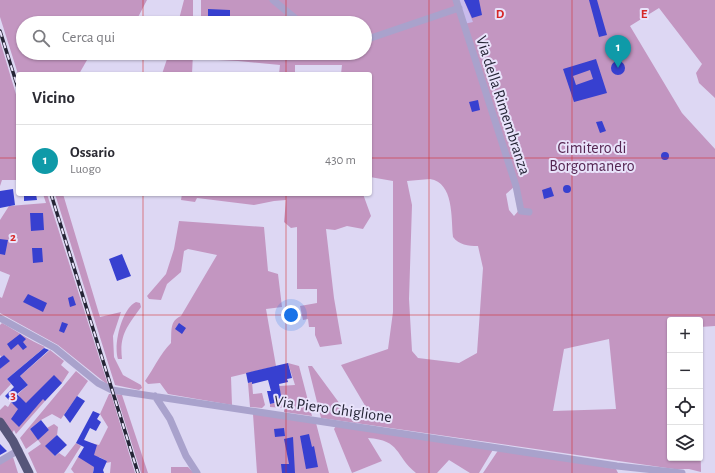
<!DOCTYPE html>
<html lang="it">
<meta charset="utf-8">
<style>
:root{--surface:#fff;--page:#f2f2f3;--text:#2b2b33;--muted:#7c7c81;--line:#e1e1e2;--accent:#7c3aed}
body{margin:0;font-family:"Alegreya Sans",sans-serif;background:var(--page);color:var(--text)}
.controls{position:absolute;right:12px;bottom:12px;display:grid;overflow:hidden;border-radius:4px;box-shadow:0 1px 3px #0004}
.controls button{width:36px;height:36px;display:grid;place-items:center;padding:0;border:0;border-bottom:1px solid var(--line);background:var(--surface);color:var(--text);font:20px sans-serif}
.you{position:absolute;left:291px;top:315px;width:14px;height:14px;margin:-10px;border:3px solid #fff;border-radius:50%;background:#1a73e8;box-shadow:0 0 0 6px #1a73e833}
.badge{display:grid;place-items:center;width:26px;height:26px;border-radius:50%;background:var(--accent);color:#fff;font-size:13px;font-weight:700}
.pin{position:absolute;translate:-50% -33px;filter:drop-shadow(0 1px 2px #0008)}
.pin::after{content:'';position:absolute;top:21px;width:14px;height:12px;background:inherit;clip-path:polygon(0 0,100% 0,50% 100%)}
.list{margin:0;padding:0;list-style:none}
h2{display:flex;justify-content:space-between;align-items:center;height:52px;margin:0;padding:0 16px;font-size:17px}
h2 small{font-size:13px;font-weight:400;color:var(--muted)}
.list li{display:grid;grid-template-columns:26px 1fr auto;gap:12px;align-items:center;box-sizing:border-box;height:72px;padding:0 16px;border-top:1px solid var(--line)}
.list b{display:block;font-size:15px;white-space:nowrap}
.list p{margin:0;font-size:13px;white-space:nowrap;color:var(--muted)}
.list em{font-size:13px;font-style:normal;color:var(--muted)}
.icon{flex:none;width:22px;height:22px;fill:none;stroke:currentColor;stroke-width:2;stroke-linecap:round;stroke-linejoin:round}
.map{position:relative;flex:none;width:715px;height:473px;overflow:hidden}
.search{position:absolute;background:var(--surface);box-shadow:0 1px 3px #0004;left:16px;top:16px;width:356px;height:44px;display:flex;align-items:center;gap:10px;box-sizing:border-box;padding:0 14px;border-radius:22px;color:var(--muted);font-size:15px}
.panel{position:absolute;background:var(--surface);box-shadow:0 1px 3px #0004;left:16px;top:72px;width:356px;height:124px;border-radius:4px}
.map>svg:first-child{display:block}
.green{fill:#c396c1;fill-rule:evenodd}
.plaza{fill:#c9bced}
.building{fill:#3740d0;fill-rule:evenodd}
.lines{fill:none;stroke-linecap:round;stroke-linejoin:round}
.minor{stroke:#a9a2cc;stroke-width:7}
.major{stroke:#565579;stroke-width:9}
.rail-casing{stroke:#252536;stroke-width:3.5}
.rail{stroke:#e9e3fb;stroke-width:2;stroke-dasharray:6;stroke-linecap:butt}
.grid{fill:none;stroke:#d62828;stroke-width:1;stroke-opacity:0.55}
.labels{text-anchor:middle;stroke-width:4;stroke-linejoin:round;paint-order:stroke}
.street-label{font-size:16px;fill:#252536;stroke:#e9e3fb}
.park-label{font-size:16px;fill:#562753;stroke:#e9e3fb}
.grid-label{font-size:13px;text-anchor:middle;font-weight:bold;fill:#d62828;stroke:#e9e3fb;stroke-width:4;stroke-linejoin:round;paint-order:stroke}
</style>
<div class="map">
<svg width="715" height="473" viewBox="0 0 715 473">
<rect width="100%" height="100%" fill="#ddd7f3"/>
<path class="green" d="M 0,0 L 147,0 L 135,23 L 111,16 L 107,23 L 23,23 L 23,53 L 91,53 L 79,74 L 18,74 L 0,17 Z
M 184,0 L 193,0 L 193,23 L 178,23 Z
M 201,0 L 715,0 L 715,98 L 699,83 L 696,73 L 702,64 L 659,8 L 630,26 L 682,113 L 715,149 L 715,326 L 700,327 L 700,320 L 670,320 L 669,330 L 670,458 L 700,458 L 700,420 L 701,472 L 689,469 L 674,469 L 321,418 L 308,366 L 312,366 L 351,419 L 370,420 L 370,414 L 341,365 L 388,349 L 393,312 L 393,181 L 370,177 L 370,74 L 341,74 L 342,65 L 295,65 L 295,74 L 279,74 L 280,65 L 238,61 L 198,59 L 199,53 L 365,53 L 365,23 L 201,23 ZM 430,179 C 454,183 451,217 453,237 C 459,245 468,246 478,246 L 483,268 L 477,353 L 459,363 L 418,358 L 412,351 L 409,299 L 412,205 L 407,181 ZM 515,186 L 520,209 L 514,216 L 509,210 L 506,194 ZM 609,339 L 616,409 L 553,411 L 564,349 Z
M 0,41 L 18,101 L 18,180 L 2,180 L 0,186 Z
M 169,53 L 193,53 L 192,74 L 162,74 Z
M 43,194 L 47,194 L 108,385 L 58,345 L 0,313 L 0,297 L 2,298 L 10,275 L 0,271 L 0,220 L 9,206 L 46,203 Z
M 55,194 L 63,194 L 100,317 L 121,312 L 113,336 L 114,357 L 123,375 L 141,385 L 142,388 L 139,390 L 115,385 Z
M 182,194 L 363,194 L 371,216 L 363,229 L 347,226 L 335,230 L 326,229 L 334,298 L 342,344 L 320,347 L 315,335 L 315,327 L 309,327 L 308,319 L 303,320 L 300,306 L 317,303 L 317,289 L 297,289 L 297,227 L 291,228 L 284,222 L 286,200 L 274,201 L 254,205 L 197,198 L 195,202 L 181,200 Z
M 179,221 L 264,227 L 268,271 L 278,274 L 282,307 L 266,309 L 276,366 L 231,377 L 232,405 L 168,394 L 160,383 L 148,384 L 145,381 C 154,368 160,354 171,343 C 172,332 169,321 181,316 L 217,255 L 188,249 L 184,251 L 181,272 L 167,284 L 161,300 L 149,299 L 147,296 L 166,274 L 174,249 Z
M 136,302 L 140,303 L 141,307 C 128,326 119,334 122,359 L 118,359 C 113,345 122,308 136,302 Z
M 2,323 C 17,331 29,340 45,347 L 7,379 L 11,384 L 0,396 L 0,369 L 9,361 L 4,355 L 1,357 L 0,355 L 0,325 Z
M 50,350 L 64,361 L 61,365 L 69,372 L 62,383 L 45,401 L 16,434 L 14,430 L 12,433 L 0,417 L 0,410 L 5,405 L 8,407 L 11,402 L 13,404 L 20,397 L 18,394 L 28,385 L 20,376 Z
M 288,363 L 299,366 L 312,416 L 284,412 L 284,408 L 270,407 L 270,404 L 282,401 L 279,386 L 295,385 Z
M 76,371 L 88,381 L 61,419 L 52,414 L 41,420 L 30,429 L 38,439 L 49,430 L 47,428 L 54,424 L 58,427 L 57,435 L 46,446 L 55,456 L 59,453 L 65,457 L 76,443 L 81,446 L 64,473 L 37,473 L 28,453 L 41,444 L 38,440 L 26,449 L 20,438 Z
M 252,382 L 253,394 L 262,393 L 265,405 L 262,408 L 250,407 L 248,383 Z
M 109,394 L 111,394 L 135,473 L 110,473 L 111,462 L 106,463 L 107,461 L 99,457 L 93,470 L 93,473 L 74,473 L 71,469 L 78,457 L 92,454 L 91,443 L 99,445 L 108,427 L 100,414 Z
M 116,394 L 122,395 L 148,473 L 141,473 Z
M 253,414 L 316,423 L 329,473 L 257,473 Z
M 336,426 L 494,448 L 479,473 L 470,473 L 449,460 L 437,473 L 416,473 C 395,456 401,440 368,438 L 382,461 L 352,473 L 334,429 Z
M 499,449 L 616,469 L 618,473 L 483,473 Z
M 13,457 L 18,473 L 0,473 L 0,464 Z
M 171,467 L 188,467 L 194,473 L 171,473 Z"/>
<path class="plaza" d="M 456,0 L 464,0 L 473,22 L 464,24 Z"/>
<path class="building" d="M 464,0 L 479,0 L 482,15 L 472,18 Z
M 589,0 L 597,0 L 607,35 L 599,37 Z
M 208,9 L 230,10 L 230,23 L 208,23 Z
M 596,59 L 607,93 L 574,102 L 563,69 ZM 590,70 L 593,79 L 576,85 L 573,76 Z
M611 68a7 7 0 1 1 14 0a7 7 0 1 1-14 0Z
M 478,100 L 480,110 L 472,112 L 469,102 Z
M 602,121 L 606,131 L 600,133 L 596,122 Z
M661 156a4 4 0 1 1 8 0a4 4 0 1 1-8 0Z
M563 189a4 4 0 1 1 8 0a4 4 0 1 1-8 0Z
M 551,187 L 554,196 L 544,199 L 542,190 Z
M 13,189 L 15,205 L 0,208 L 0,191 Z
M 24,194 L 36,194 L 37,200 L 24,201 Z
M 30,213 L 43,213 L 44,230 L 31,231 Z
M 0,239 L 8,240 L 5,255 L 0,254 Z
M 32,248 L 42,248 L 43,262 L 33,263 Z
M 122,254 L 131,276 L 117,281 L 109,259 Z
M 28,294 L 47,303 L 43,312 L 23,302 Z
M 73,296 L 76,305 L 70,307 L 68,298 Z
M 62,322 L 68,324 L 64,333 L 59,331 Z
M 179,323 L 186,328 L 182,334 L 175,329 Z
M 20,334 L 26,339 L 23,342 L 27,347 L 23,350 L 18,344 L 11,350 L 7,344 Z
M 44,348 L 49,350 L 20,376 L 28,385 L 17,394 L 26,403 L 54,375 L 62,383 L 45,401 L 43,399 L 19,427 L 11,419 L 18,409 L 5,396 L 14,387 L 7,379 Z
M 4,355 L 10,361 L 0,369 L 0,358 Z
M 288,363 L 292,378 L 287,379 L 288,382 L 279,384 L 282,401 L 270,404 L 267,391 L 271,391 L 268,380 L 252,384 L 252,382 L 248,383 L 246,373 Z
M 77,396 L 85,401 L 70,423 L 64,415 Z
M 93,411 L 100,414 L 97,419 L 101,422 L 96,431 L 90,428 L 84,440 L 97,445 L 94,455 L 107,461 L 103,470 L 104,473 L 93,473 L 94,467 L 78,457 L 84,447 L 76,443 Z
M 41,420 L 49,430 L 38,440 L 30,429 Z
M 284,428 L 285,436 L 275,437 L 274,429 Z
M 309,434 L 312,447 L 314,446 L 318,467 L 306,469 L 300,436 Z
M 57,435 L 67,445 L 55,456 L 45,446 Z
M 293,437 L 295,473 L 282,473 L 281,464 L 289,464 L 284,439 Z
M 0,444 L 7,451 L 0,455 Z"/>
<g class="lines">
<path class="minor" d="M 273,0 L 301,23
M 456,0 L 516,186 L 521,211 L 529,212
M 365,40 L 459,8
M 0,318 L 55,348 L 98,383 L 112,390 L 617,466 L 682,473
M 155,396 L 170,419 L 186,456 L 197,473
M 0,461 L 19,450"/>
<path class="major" d="M 0,422 L 13,441 L 29,473"/>
<defs>
<path id="rail" d="M 0,31 L 18,88
M 51,194 L 138,473"/>
</defs>
<use href="#rail" class="rail-casing"/>
<use href="#rail" class="rail"/>
</g>
<path class="grid" d="M 143,0 L 143,23M 286,0 L 286,23M 429,0 L 429,473M 572,0 L 572,473M 143,53 L 143,74M 286,53 L 286,74M 0,158 L 18,158M 370,158 L 715,158M 143,194 L 143,473M 286,194 L 286,473M 0,315 L 715,315"/>
<g class="labels">
<g class="street-label">
<text transform="translate(504 105) rotate(72)" y="6">Via della Rimembranza</text>
<text transform="translate(333 408) rotate(8)" y="6">Via Piero Ghiglione</text>
</g>
<g class="park-label">
<text x="592" y="153">Cimitero di<tspan x="592" dy="18">Borgomanero</tspan></text>
</g>
</g>
<g class="grid-label">
<text x="500" y="18">D</text>
<text x="644" y="18">E</text>
<text x="13" y="241">2</text>
<text x="13" y="399">3</text>
</g>
</svg>
<div class="controls">
<button>+</button>
<button>−</button>
<button><svg class="icon" aria-label="locate" viewBox="0 0 24 24"><circle cx="12" cy="12" r="6"/><path d="M12 2v4M12 18v4M2 12h4M18 12h4"/></svg></button>
<button><svg class="icon" aria-label="layers" viewBox="0 0 24 24"><path d="M12 4l9 5-9 5-9-5zM3 14l9 5 9-5"/></svg></button>
</div>
<div class="you"></div>
<div class="pin badge" style="left:618px;top:68px;background:#0f9aa8">1</div>
<div class="search"><svg class="icon" aria-label="search" viewBox="0 0 24 24"><circle cx="10" cy="10" r="6"/><path d="M15 15l6 6"/></svg>Cerca qui</div>
<section class="panel">
<h2>Vicino<small></small></h2>
<ul class="list">
<li><span class="badge" style="background:#0f9aa8">1</span><div><b>Ossario</b><p>Luogo</p></div><em>430 m</em></li>
</ul>
</section>
</div>
